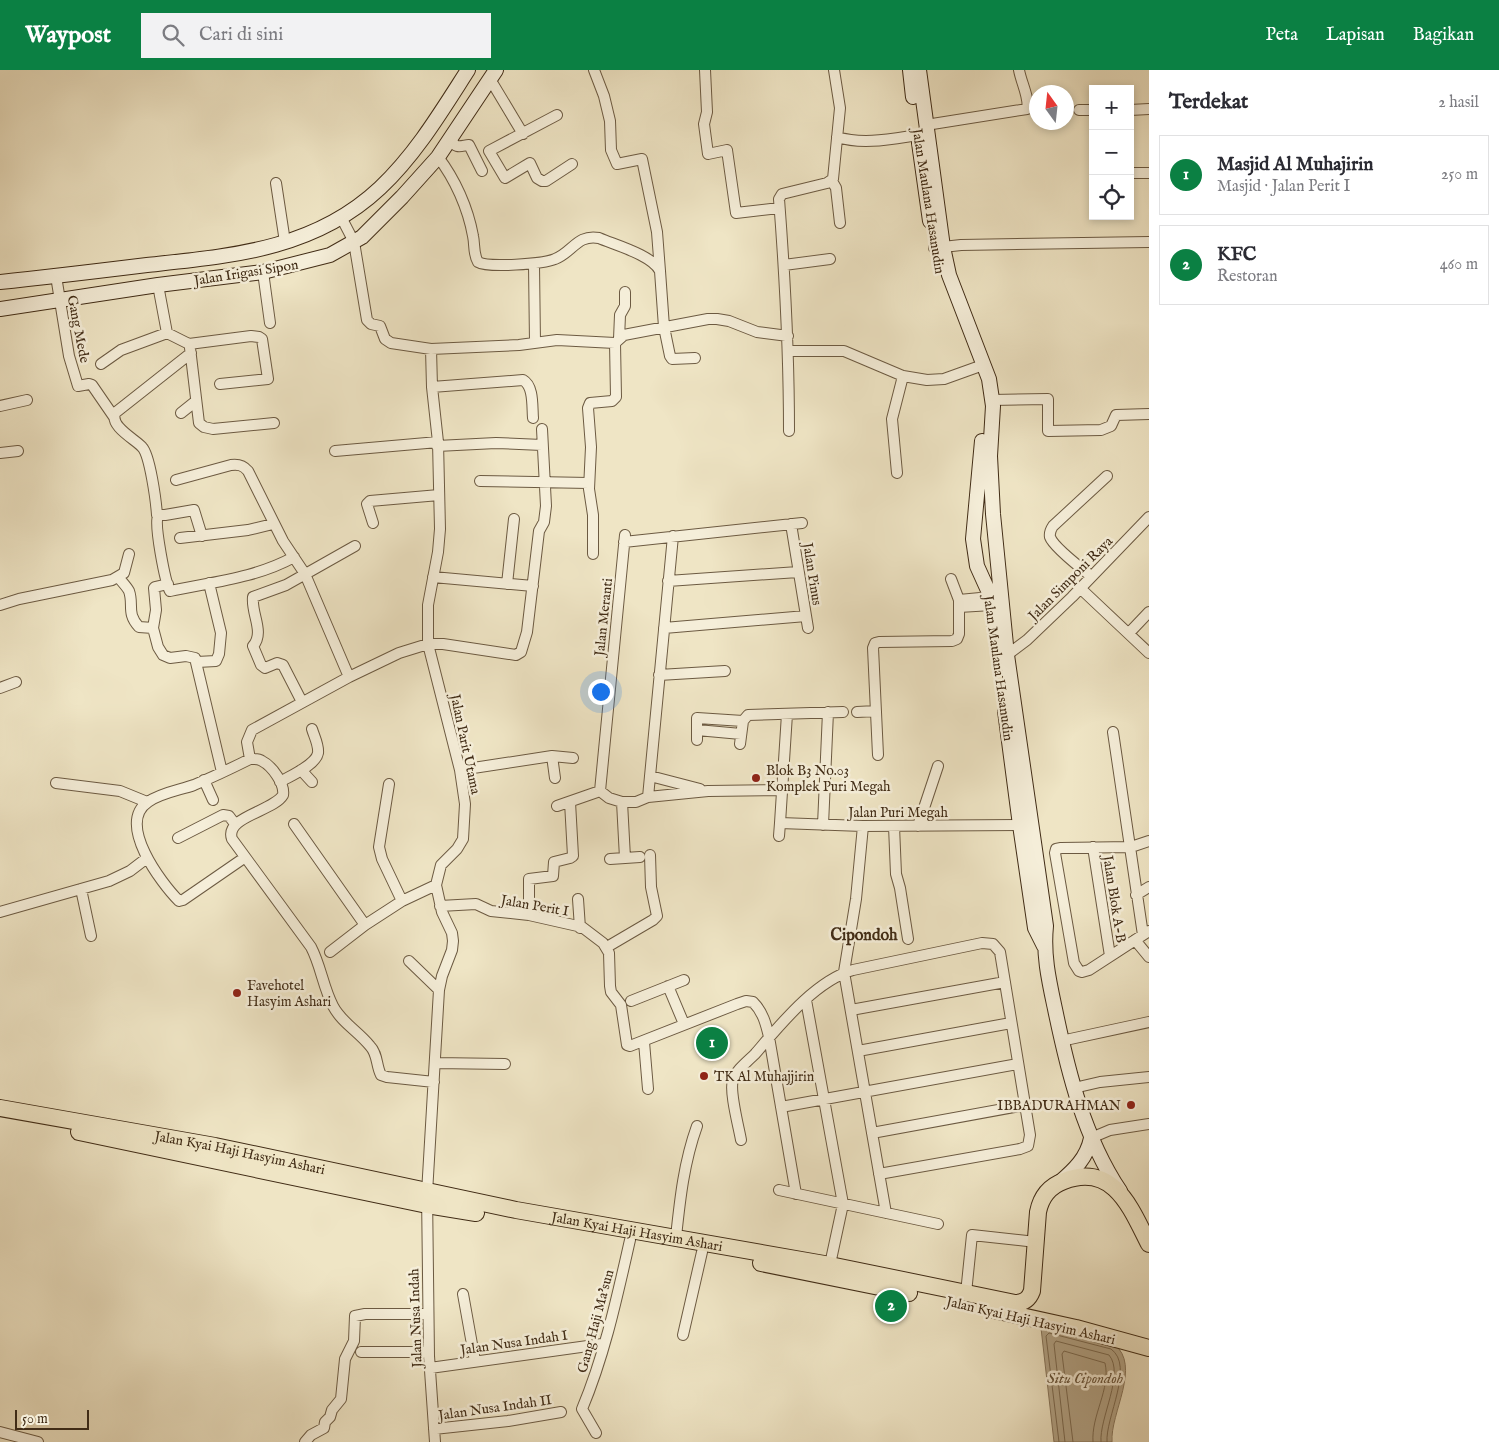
<!DOCTYPE html>
<html lang="id">
<meta charset="utf-8">
<style>
:root{--surface:#fff;--page:#f2f2f3;--text:#2b2b33;--muted:#7c7c81;--line:#e1e1e2;--accent:#0b8043}
body{margin:0;font-family:"IM FELL English",serif;background:var(--page);color:var(--text)}
.controls{position:absolute;right:15px;top:15px;display:grid;overflow:hidden;border-radius:0px;box-shadow:0 2px 8px #0003}
.controls button{width:45px;height:45px;display:grid;place-items:center;padding:0;border:0;border-bottom:1px solid var(--line);background:var(--surface);color:var(--text);font:25px sans-serif}
.compass{position:absolute;left:1029px;top:15px;width:45px;height:45px;border-radius:50%;background:var(--surface);box-shadow:0 2px 8px #0003;rotate:345deg}
.scale{position:absolute;left:15px;bottom:12px;width:74px;box-sizing:border-box;padding-left:5px;border:2px solid #412c16;border-top:0;font-size:14px;line-height:18px;white-space:nowrap;color:#412c16;-webkit-text-stroke:4px #f5eed9;paint-order:stroke}
.you{position:absolute;left:600px;top:621px;width:18px;height:18px;margin:-12px;border:4px solid #fff;border-radius:50%;background:#1a73e8;box-shadow:0 0 0 8px #1a73e833}
.badge{display:grid;place-items:center;width:32px;height:32px;border-radius:50%;background:var(--accent);color:#fff;font-size:16px;font-weight:700}
.pin{position:absolute;translate:-50% -50%;border:2px solid #fff;box-shadow:0 1px 5px #0006}
.list{margin:0;padding:0;list-style:none}
h2{display:flex;justify-content:space-between;align-items:center;height:65px;margin:0;padding:0 20px;font-size:21px}
h2 small{font-size:16px;font-weight:400;color:var(--muted)}
.list li{display:grid;grid-template-columns:32px 1fr auto;gap:15px;align-items:center;box-sizing:border-box;height:80px;margin:0 10px 10px;padding:0 10px;border:1px solid var(--line);border-radius:0px}
.list b{display:block;font-size:19px;white-space:nowrap}
.list p{margin:0;font-size:16px;white-space:nowrap;color:var(--muted)}
.list em{font-size:16px;font-style:normal;color:var(--muted)}
.icon{flex:none;width:28px;height:28px;fill:none;stroke:currentColor;stroke-width:2;stroke-linecap:round;stroke-linejoin:round}
.map{position:relative;flex:none;width:1149px;height:1372px;overflow:hidden}
header{display:flex;align-items:center;gap:30px;box-sizing:border-box;height:70px;padding:0 25px;background:var(--accent);color:#fff}
header strong{font-size:24px}
nav{display:flex;gap:28px;margin-inline-start:auto;font-size:18px}
.search{width:350px;height:45px;background:var(--page);display:flex;align-items:center;gap:12px;box-sizing:border-box;padding:0 18px;border-radius:0px;color:var(--muted);font-size:19px}
main{display:flex}
aside{flex:1;background:var(--surface)}
.map>svg:first-child{display:block}
.water{fill:#b4a68a;stroke:#86755c}
.lines{fill:none;stroke-linecap:round;stroke-linejoin:round}
.shore{stroke:#7a6950;stroke-width:1}
.street-casing{stroke:#6c5a42;stroke-width:12}
.secondary-casing{stroke:#412c16;stroke-width:16}
.primary-casing{stroke:#412c16;stroke-width:18}
.street{stroke:#f5eed9;stroke-width:10}
.secondary{stroke:#f5eed9;stroke-width:14}
.primary{stroke:#efe5c5;stroke-width:16}
.poi-dot{fill:#8f2418;stroke:#f5eed9;stroke-width:2}
.labels{text-anchor:middle;stroke-width:5;stroke-linejoin:round;paint-order:stroke}
.street-label{font-size:14px;fill:#412c16;stroke:#f5eed9}
.poi-label{font-size:14px;fill:#412c16;stroke:#f5eed9;text-anchor:start}
.water-label{font-size:15px;font-style:italic;fill:#645139;stroke:#f5eed9}
.quarter-label{font-size:16px;font-weight:bold;fill:#412c16;stroke:#f5eed9}
</style>
<header>
<strong>Waypost</strong>
<div class="search"><svg class="icon" aria-label="search" viewBox="0 0 24 24"><circle cx="10" cy="10" r="6"/><path d="M15 15l6 6"/></svg>Cari di sini</div>
<nav><a>Peta</a><a>Lapisan</a><a>Bagikan</a></nav>
</header>
<main>
<div class="map">
<svg width="1149" height="1372" viewBox="0 0 1149 1372">
<rect width="100%" height="100%" fill="#efe5c5"/>
<filter id="stains"><feTurbulence type="fractalNoise" baseFrequency=".004" numOctaves="4"/><feColorMatrix values="0 0 0 0 .2 0 0 0 0 .09 0 0 0 0 .02 0 0 0 .5 -.17"/></filter>
<radialGradient id="worn" r=".72"><stop offset=".6" stop-color="#630" stop-opacity="0"/><stop offset="1" stop-color="#630" stop-opacity=".3"/></radialGradient>
<path class="water" d="M 1041,1258 L 1114,1274 C 1142,1296 1110,1343 1112,1372 L 1054,1372 Z"/>
<g class="lines">
<path class="shore" d="M 1059,1372 L 1046,1266 L 1049,1263 L 1111,1279 C 1135,1296 1105,1348 1107,1372
M 1065,1372 L 1054,1274 L 1056,1271 L 1109,1285 C 1125,1304 1099,1348 1101,1372
M 1073,1372 L 1062,1284 L 1064,1281 L 1105,1293 C 1111,1319 1091,1345 1093,1372"/>
<defs>
<path id="street" d="M 594,0 L 604,26 L 610,51 L 611,80 L 617,94 L 642,89 L 657,162 L 660,201
M 705,0 L 707,42 L 704,54 L 708,84 L 727,80 L 736,143 L 779,138
M 490,9 L 523,64
M 1079,40 L 1093,40
M 1130,40 L 1149,39
M 557,45 L 489,81 L 505,108 L 530,93 L 537,108 L 542,111 L 546,111 L 572,94
M 926,55 L 1027,39 C 1030,29 1021,12 1019,0
M 837,67 C 863,75 891,69 918,65
M 451,70 C 456,79 460,76 469,75 L 482,101
M 438,87 C 455,109 468,138 473,166 C 475,175 473,184 478,192 C 488,198 543,194 555,189 C 573,182 577,164 599,168 C 615,175 652,185 660,201 L 664,257 L 670,286 L 672,289 L 695,288
M 1130,103 L 1149,103
M 832,111 L 836,118 L 840,153
M 276,113 L 285,172
M 341,147 L 354,172 L 367,250 L 371,254 L 380,256 L 385,269 L 391,273 L 431,279 L 519,275 L 557,270 L 615,273
M 934,178 L 961,175 L 1149,172
M 534,195 L 535,273
M 784,195 L 830,189
M 263,202 L 270,253
M 56,206 L 69,286 L 78,316 L 89,314 L 92,315 L 114,347
M 158,215 L 167,263
M 619,269 L 620,245 L 625,236 L 625,222
M 190,278 L 199,353 L 204,357 L 213,359 L 274,353
M 431,279 L 432,317 L 438,372 L 440,459 L 438,482 L 428,535 L 428,574 L 460,700 L 465,734 L 463,769 L 457,779 L 441,795 L 436,815 L 442,842 L 452,863 L 453,871 L 452,880 L 442,906 L 439,920 L 427,1123 L 429,1286 L 435,1372
M 789,281 L 844,281 L 903,306 L 927,310 L 944,309 L 983,295
M 191,283 L 115,343 C 110,357 135,369 142,377 C 150,385 156,431 157,445 L 165,445 L 194,440 L 202,466
M 101,294 L 121,280 L 167,263 L 189,274 L 251,266 L 259,267 L 262,269 L 268,309 L 220,314
M 432,317 L 523,310 C 534,316 532,337 533,348
M 992,330 L 1048,329 L 1048,361 L 1101,360 L 1111,356 L 1116,345 L 1149,344
M 0,336 L 27,330
M 181,343 L 196,331
M 789,361 C 789,284 785,207 779,129 L 782,124 L 827,113 L 833,109 L 840,38 L 834,0
M 437,376 L 496,373 L 542,375
M 335,381 L 438,372
M 0,383 L 18,381
M 897,403 L 892,349 L 903,306
M 176,410 L 231,395 C 238,394 243,395 248,401 L 283,471 L 305,504 L 349,607
M 480,411 L 589,413
M 158,446 C 154,454 165,512 170,521 C 212,512 256,508 294,487
M 373,453 L 367,434 L 370,431 L 439,425
M 791,454 L 808,558
M 180,468 L 248,460 L 273,454
M 624,472 L 802,453
M 593,484 L 593,445 L 589,419 L 591,377 L 588,338 L 590,333 L 612,331 L 616,327 L 615,273 L 624,265 L 629,264 L 708,249 L 717,249 L 729,251 L 757,262 L 788,266
M 1091,506 C 1082,499 1053,476 1050,467 C 1049,462 1051,459 1053,456 L 1107,406
M 433,507 L 533,516
M 119,508 C 122,512 127,517 129,521 C 134,535 126,543 139,557 L 153,558
M 668,511 L 798,502
M 168,514 L 155,517 L 154,518 L 156,540 L 153,558 L 158,577 L 163,585 L 170,588 L 186,586 L 195,588 L 222,702
M 507,514 L 514,449
M 1080,518 L 1149,583
M 959,530 L 991,527
M 0,535 L 19,529 L 112,510 L 124,503 L 129,484
M 959,537 L 992,535
M 664,558 L 806,546
M 1129,563 L 1149,542
M 1007,585 L 1027,570 L 1072,527 L 1149,447
M 197,592 L 216,591 L 219,584 L 221,563 L 209,513
M 659,605 L 725,601
M 0,618 L 16,612
M 302,632 L 283,595 L 277,593 L 265,598 L 261,595 L 253,576 C 265,562 251,544 253,527 L 286,515 L 355,476
M 857,642 L 876,641
M 697,660 L 741,664
M 1113,662 L 1143,865
M 697,670 L 697,648 L 743,651
M 740,674 L 743,651 L 748,645 L 843,642
M 878,685 L 873,578 L 875,573 L 879,572 L 952,571 L 957,569 L 959,564 L 959,530 L 951,509
M 552,686 L 555,708
M 250,689 L 247,672 L 252,660 L 349,607 L 399,583 L 428,574 L 443,574 L 516,585 L 521,582 L 527,562 L 539,461 L 544,452 L 546,436 L 542,359
M 301,700 L 312,712
M 460,700 L 552,686 L 573,688
M 650,706 L 700,719
M 204,710 L 213,730
M 280,712 C 290,706 316,695 318,683 C 319,675 314,666 312,659
M 56,713 L 120,721 L 147,732
M 389,714 L 379,777 L 382,789 L 402,831
M 600,721 L 625,465
M 600,721 L 609,728 L 622,732 L 636,732 L 648,727 L 708,721 L 781,720
M 648,727 L 673,466
M 622,732 L 625,788
M 557,736 L 600,721
M 780,753 L 787,644
M 294,754 L 365,855
M 823,755 L 828,642
M 863,756 L 856,829 L 844,902 L 886,1143
M 894,756 L 896,804 L 900,818 L 908,869
M 918,756 L 938,696
M 779,766 L 780,753 L 863,756 L 1025,755
M 178,768 L 223,745 L 229,746 L 235,754
M 1149,771 L 1131,777 L 1061,778 L 1056,779 L 1055,783 L 1074,893 L 1079,901 L 1082,902 L 1089,900 L 1149,861
M 1093,777 L 1110,886
M 244,788 L 183,830 L 179,831 C 161,813 116,753 148,732 C 160,723 180,720 194,715 C 213,707 232,698 250,689 C 255,689 258,688 262,691 C 272,696 285,714 283,725 C 274,741 224,747 232,769 L 311,877 C 321,896 323,917 333,936 C 342,953 358,961 370,976 C 378,984 376,996 381,1005 L 387,1007 L 434,1012
M 610,789 L 640,787
M 81,819 L 91,866
M 1136,825 L 1149,817
M 578,829 L 580,858
M 440,836 L 476,834 L 491,841 L 529,845 L 582,857 L 603,873 L 609,883 L 610,916 L 611,922 L 621,935 L 627,975 L 630,976 L 737,934 L 746,931 L 753,932 C 763,942 766,954 769,967 L 796,1124
M 0,842 L 109,811 L 130,801 L 147,788
M 529,845 L 529,809 L 553,806 L 554,792 L 570,788 L 573,786 L 570,732
M 1135,870 L 1149,887
M 607,877 L 653,850 L 657,846 L 651,817 L 650,785
M 330,882 L 365,855 L 402,831 L 436,815
M 409,891 L 439,920
M 668,916 L 684,954
M 806,930 L 843,1134 L 829,1199
M 631,931 L 684,910
M 851,940 L 1005,912
M 1061,971 L 1149,952
M 644,972 L 648,1019
M 858,981 L 1011,953
M 435,993 L 505,994
M 1074,1018 L 1100,1012 L 1149,1007
M 781,1037 L 1018,994
M 872,1063 L 1025,1035
M 1091,1068 L 1110,1060 L 1149,1054
M 741,1070 C 739,1058 729,1021 733,1010 C 736,1000 748,991 755,984 C 780,955 815,911 853,900 L 982,873 L 993,874 L 1000,882 L 1030,1065 L 1028,1076 L 1020,1079 L 879,1104
M 779,1120 L 938,1154
M 676,1167 C 680,1129 684,1092 697,1056
M 966,1223 L 972,1165 L 1036,1172
M 463,1224 L 475,1291
M 683,1265 L 702,1182
M 361,1282 L 429,1282
M 430,1298 L 602,1274
M 434,1359 L 508,1351 L 561,1342
M 0,1362 L 38,1372
M 596,1363 L 582,1339 C 605,1284 617,1227 630,1170
M 305,1372 L 311,1365 L 324,1358 L 325,1352 L 330,1347 L 332,1340 L 341,1329 L 345,1289 L 354,1271 L 355,1246 L 365,1244 L 428,1244"/>
<path id="secondary" d="M 910,0 L 913,27
M 919,0 L 943,177 L 949,205 L 989,309 L 993,336 L 990,386 L 993,444 L 1007,585 L 1046,856 C 1043,885 1049,911 1055,939 C 1068,1002 1084,1067 1120,1121
M 919,73 L 930,151
M 0,212 C 49,207 98,201 147,195 C 231,186 314,180 380,118 C 416,84 441,42 468,0
M 0,239 L 158,215 L 263,202 L 330,185 L 362,167 L 402,127 L 438,87 L 496,0
M 982,371 L 973,469 L 977,496 L 991,527 L 997,575
M 1005,641 L 1020,755 L 1035,858 L 1044,876
M 1060,1112 C 1074,1100 1087,1088 1091,1068"/>
<g id="primary">
<path id="s1" d="M 0,1038 L 215,1076 L 516,1140 L 830,1195 L 1015,1233 C 1024,1233 1029,1229 1032,1221 L 1038,1142 C 1041,1127 1050,1116 1064,1111 C 1114,1092 1131,1139 1149,1174"/>
<path d="M 79,1062 L 427,1135 L 476,1143"/>
<path d="M 761,1193 L 909,1223"/>
<path d="M 994,1240 L 1076,1258 L 1149,1278"/>
</g>
</defs>
<use href="#street" class="street-casing"/>
<use href="#secondary" class="secondary-casing"/>
<use href="#primary" class="primary-casing"/>
<use href="#street" class="street"/>
<use href="#secondary" class="secondary"/>
<use href="#primary" class="primary"/>
</g>
<g class="poi-dot">
<circle cx="756" cy="708" r="5"/>
<circle cx="237" cy="923" r="5"/>
<circle cx="704" cy="1006" r="5"/>
<circle cx="1131" cy="1035" r="5"/>
</g>
<g class="labels">
<g class="street-label">
<text transform="translate(929 131) rotate(81)" y="5">Jalan Maulana Hasanudin</text>
<text transform="translate(246 202) rotate(-9)" y="5">Jalan Irigasi Sipon</text>
<text transform="translate(79 259) rotate(79)" y="5">Gang Mede</text>
<text transform="translate(813 504) rotate(81)" y="5">Jalan Pinus</text>
<text transform="translate(1070 508) rotate(-45)" y="5">Jalan Simponi Raya</text>
<text transform="translate(603 547) rotate(-84)" y="5">Jalan Meranti</text>
<text transform="translate(999 598) rotate(82)" y="5">Jalan Maulana Hasanudin</text>
<text transform="translate(466 674) rotate(78)" y="5">Jalan Parit Utama</text>
<text x="898" y="747">Jalan Puri Megah</text>
<text transform="translate(1115 829) rotate(81)" y="5">Jalan Blok A-B</text>
<text transform="translate(535 835) rotate(10)" y="5">Jalan Perit I</text>
<text dy="5" stroke="none"><textPath href="#s1" startOffset="244">Jalan Kyai Haji Hasyim Ashari</textPath></text>
<text dy="5" stroke="none"><textPath href="#s1" startOffset="649">Jalan Kyai Haji Hasyim Ashari</textPath></text>
<text transform="translate(415 1248) rotate(-92)" y="5">Jalan Nusa Indah</text>
<text transform="translate(1031 1250) rotate(13)" y="5">Jalan Kyai Haji Hasyim Ashari</text>
<text transform="translate(595 1251) rotate(-75)" y="5">Gang Haji Ma’sun</text>
<text transform="translate(514 1272) rotate(-8)" y="5">Jalan Nusa Indah I</text>
<text transform="translate(495 1337) rotate(-8)" y="5">Jalan Nusa Indah II</text>
</g>
<g class="poi-label">
<text x="766" y="705">Blok B3 No.03<tspan x="766" dy="16">Komplek Puri Megah</tspan></text>
<text x="247" y="920">Favehotel<tspan x="247" dy="16">Hasyim Ashari</tspan></text>
<text x="714" y="1011">TK Al Muhajjirin</text>
<text x="1121" y="1040" text-anchor="end">IBBADURAHMAN</text>
</g>
<g class="water-label">
<text x="1085" y="1313">Situ Cipondoh</text>
</g>
<g class="quarter-label">
<text x="864" y="870">Cipondoh</text>
</g>
</g>
<rect width="100%" height="100%" filter="url(#stains)"/>
<rect width="100%" height="100%" fill="url(#worn)"/>
</svg>
<div class="controls">
<button>+</button>
<button>−</button>
<button><svg class="icon" aria-label="locate" viewBox="0 0 24 24"><circle cx="12" cy="12" r="6"/><path d="M12 2v4M12 18v4M2 12h4M18 12h4"/></svg></button>
</div>
<svg class="compass" viewBox="-18 -18 36 36"><path d="M0-13l5 13h-10z" fill="#e53935"/><path d="M0 13l5-13h-10z" fill="#7c7c81"/></svg>
<div class="scale">50 m</div>
<div class="you"></div>
<div class="pin badge" style="left:712px;top:973px">1</div>
<div class="pin badge" style="left:891px;top:1236px">2</div>
</div>
<aside>
<h2>Terdekat<small>2 hasil</small></h2>
<ul class="list">
<li><span class="badge">1</span><div><b>Masjid Al Muhajirin</b><p>Masjid · Jalan Perit I</p></div><em>250 m</em></li>
<li><span class="badge">2</span><div><b>KFC</b><p>Restoran</p></div><em>460 m</em></li>
</ul>
</aside>
</main>
